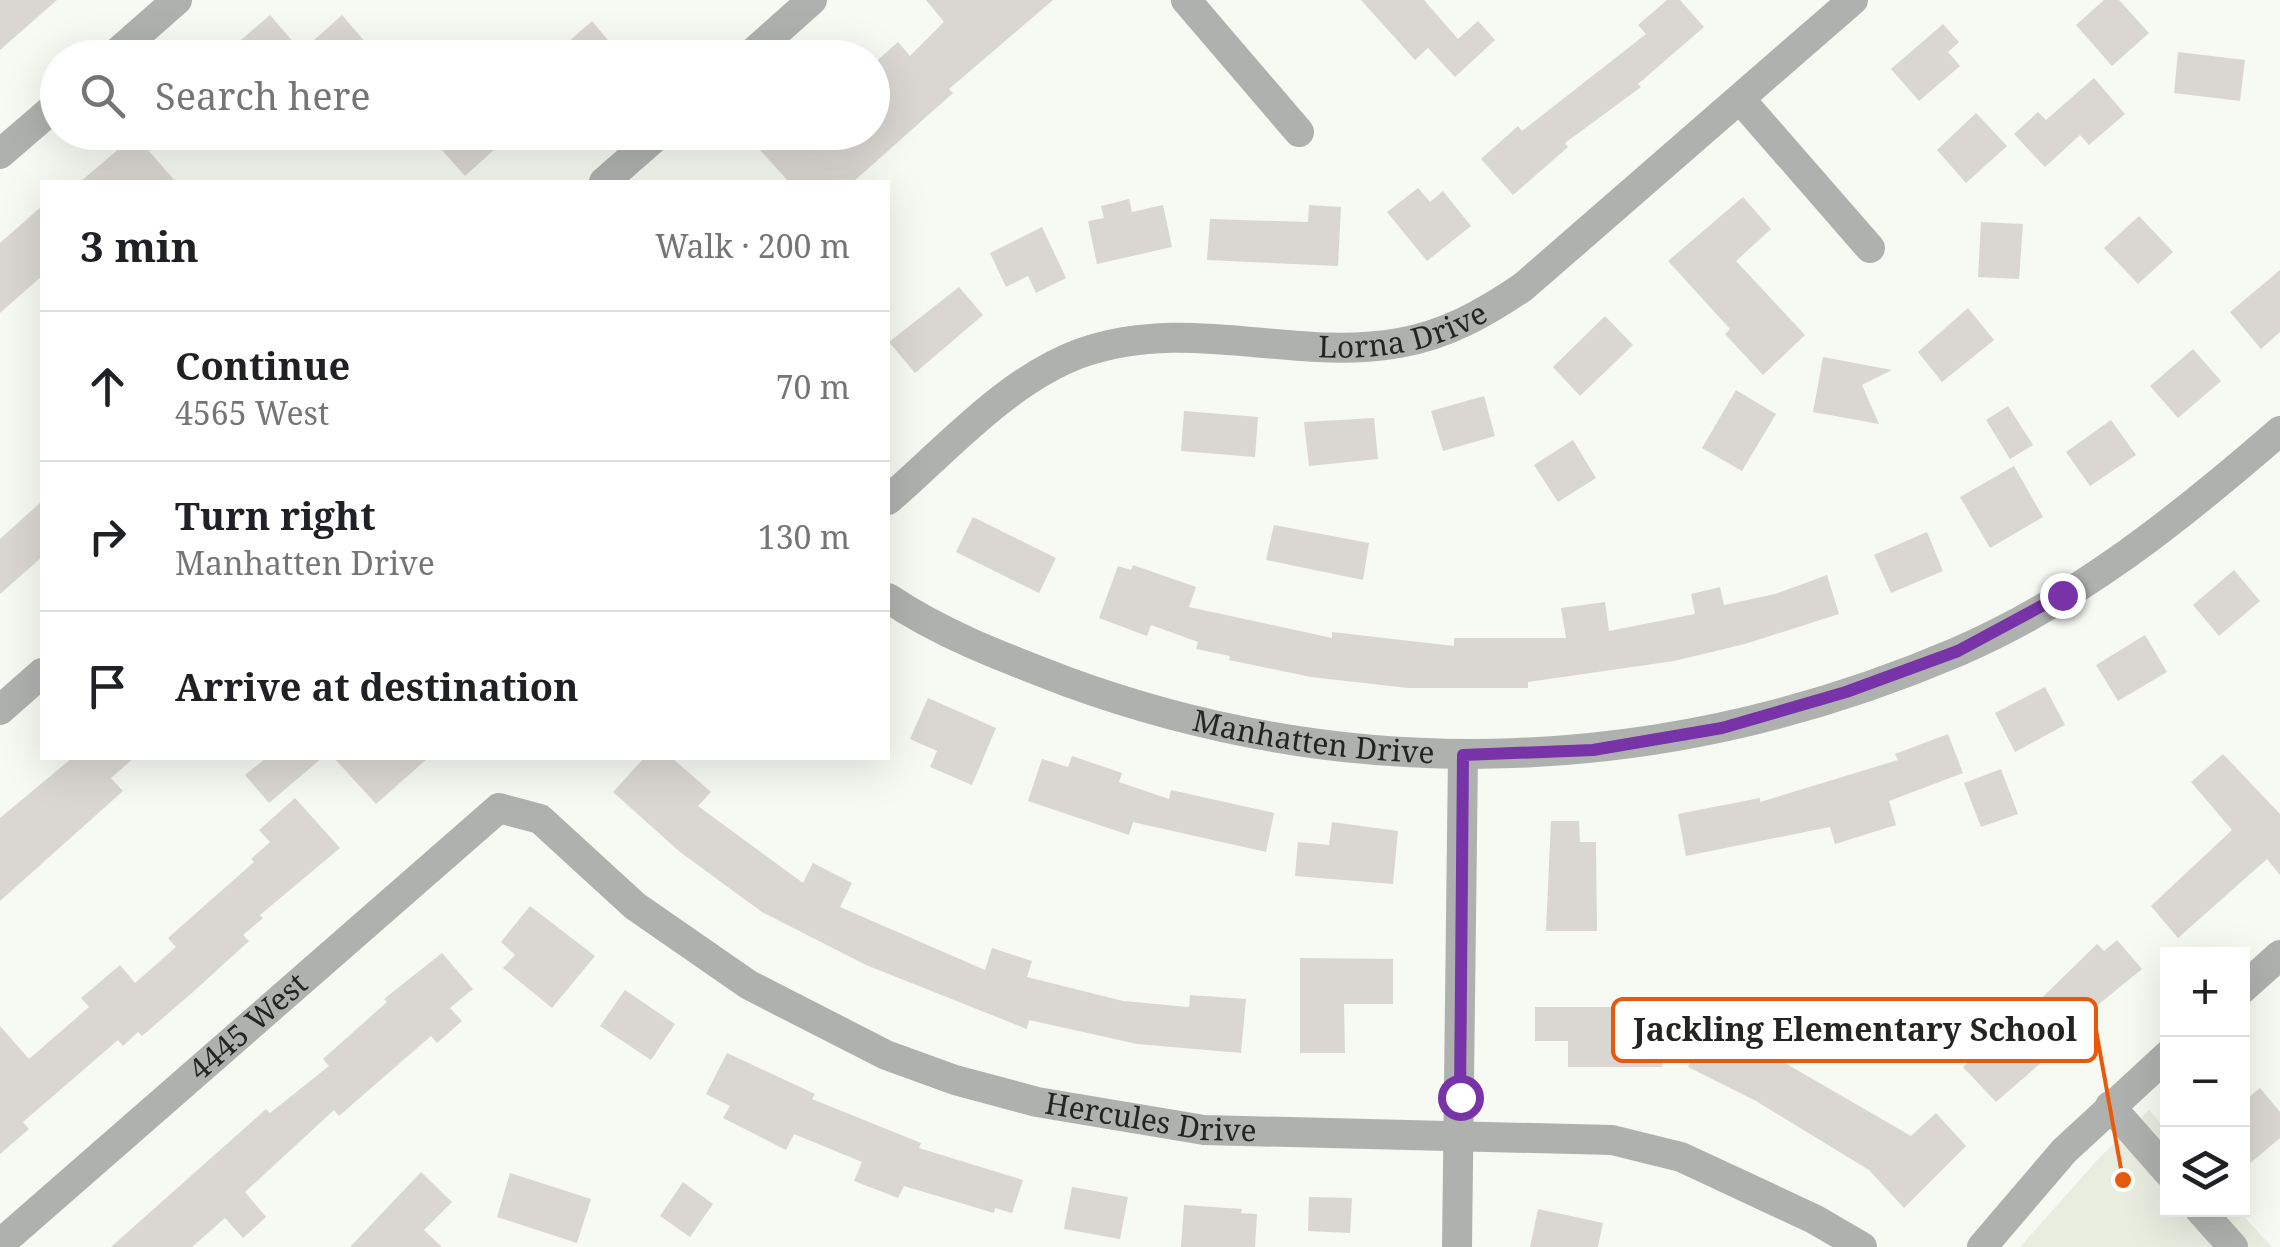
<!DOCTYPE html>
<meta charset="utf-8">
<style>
:root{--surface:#fff;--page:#f6f6f6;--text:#202124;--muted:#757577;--line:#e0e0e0}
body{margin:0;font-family:"Noto Serif",serif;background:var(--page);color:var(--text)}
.controls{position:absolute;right:30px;bottom:30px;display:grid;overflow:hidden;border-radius:0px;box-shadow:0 10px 40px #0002}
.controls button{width:90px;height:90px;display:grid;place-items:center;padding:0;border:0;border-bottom:2px solid var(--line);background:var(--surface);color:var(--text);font:50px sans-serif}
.stop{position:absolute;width:30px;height:30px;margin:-22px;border:8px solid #7733a7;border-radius:50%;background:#fff}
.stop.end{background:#7733a7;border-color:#fff;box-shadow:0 2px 10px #0008}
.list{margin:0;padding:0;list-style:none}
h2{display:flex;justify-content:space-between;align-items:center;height:130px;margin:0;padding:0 40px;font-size:42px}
h2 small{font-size:32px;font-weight:400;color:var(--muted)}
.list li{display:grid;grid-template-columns:65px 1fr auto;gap:30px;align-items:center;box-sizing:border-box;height:150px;padding:0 40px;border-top:2px solid var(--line)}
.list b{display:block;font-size:38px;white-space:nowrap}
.list p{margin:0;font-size:32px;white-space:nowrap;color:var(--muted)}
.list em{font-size:32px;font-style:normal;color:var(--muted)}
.icon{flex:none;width:55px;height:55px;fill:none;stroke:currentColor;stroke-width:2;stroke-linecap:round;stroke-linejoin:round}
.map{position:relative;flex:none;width:2280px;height:1247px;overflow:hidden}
.search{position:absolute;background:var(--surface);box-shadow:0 10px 40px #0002;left:40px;top:40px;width:850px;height:110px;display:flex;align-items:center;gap:25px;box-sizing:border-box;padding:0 35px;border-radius:55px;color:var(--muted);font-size:38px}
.panel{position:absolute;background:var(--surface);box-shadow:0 10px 40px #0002;left:40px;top:180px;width:850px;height:580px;border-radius:0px}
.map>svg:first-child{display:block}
.built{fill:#e9ede0}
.building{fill:#dad7d2}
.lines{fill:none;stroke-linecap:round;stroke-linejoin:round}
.minor{stroke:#afb1af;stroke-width:30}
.route{stroke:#7733a7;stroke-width:12}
.labels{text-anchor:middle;stroke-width:8;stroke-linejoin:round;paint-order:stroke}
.street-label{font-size:30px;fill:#242422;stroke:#fff}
.leader{fill:none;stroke:#e8590c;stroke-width:4}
.callout-dot{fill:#e8590c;stroke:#fff;stroke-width:4}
.callout{fill:#fff;stroke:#e8590c;stroke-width:4}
.callout-label{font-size:32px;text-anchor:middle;font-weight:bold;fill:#242422}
</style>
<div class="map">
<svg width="2280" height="1247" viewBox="0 0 2280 1247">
<rect width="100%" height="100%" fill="#f7f9f3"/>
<path class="built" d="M 2149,1110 L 2167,1131 L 2168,1210 L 2238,1210 L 2272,1247 L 2020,1247 L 2099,1158 Z"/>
<path class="building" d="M 0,0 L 57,0 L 0,50 Z
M 926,0 L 1053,0 L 949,89 L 953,93 L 853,182 L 789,182 L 760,150 L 779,132 L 872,132 L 872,65 L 898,42 L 910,56 L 944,22 Z
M 1361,0 L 1424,0 L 1458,39 L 1478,21 L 1495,40 L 1455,77 L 1428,48 L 1415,60 Z
M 1667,0 L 1680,0 L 1704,27 L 1638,84 L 1641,87 L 1565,143 L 1568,147 L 1513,195 L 1481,159 L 1518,126 L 1522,131 L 1646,34 L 1638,25 Z
M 2104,0 L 2119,0 L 2149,33 L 2112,66 L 2076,25 Z
M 270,15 L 307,58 L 220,58 Z
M 342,15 L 379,58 L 326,58 L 312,42 Z
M 592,21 L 623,58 L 550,58 Z
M 1943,24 L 1959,42 L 1948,52 L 1960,66 L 1919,101 L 1891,69 Z
M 2178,52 L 2245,60 L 2240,101 L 2174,93 Z
M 2094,78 L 2125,114 L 2089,145 L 2080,135 L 2045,167 L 2014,134 L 2038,112 L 2046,120 Z
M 1976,113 L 2007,146 L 1966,183 L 1937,150 Z
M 426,132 L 514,132 L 465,176 Z
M 135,135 L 176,182 L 80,182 Z
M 1418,188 L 1430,202 L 1443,191 L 1471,226 L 1427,261 L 1387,212 Z
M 1743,197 L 1771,229 L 1736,261 L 1805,335 L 1763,375 L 1725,334 L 1730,329 L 1668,261 Z
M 1129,199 L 1132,212 L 1163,205 L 1172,247 L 1097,264 L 1088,221 L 1104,218 L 1101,206 Z
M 1309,205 L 1341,207 L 1338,266 L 1207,260 L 1210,219 L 1308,222 Z
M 42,206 L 42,276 L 0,313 L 0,243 Z
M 2139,216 L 2173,252 L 2138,284 L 2104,248 Z
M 1981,222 L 2023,224 L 2019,279 L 1978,277 Z
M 1042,227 L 1066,278 L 1036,293 L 1028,276 L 1006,287 L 990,253 Z
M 2280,270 L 2280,332 L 2261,349 L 2230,312 Z
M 959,287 L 983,315 L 915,373 L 889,342 Z
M 1968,308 L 1994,340 L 1942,382 L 1918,352 Z
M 1605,316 L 1633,345 L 1580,396 L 1553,367 Z
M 2193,349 L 2221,381 L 2178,418 L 2150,386 Z
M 1823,357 L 1892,370 L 1862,385 L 1879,424 L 1813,412 Z
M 1736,390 L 1776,414 L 1742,471 L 1702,448 Z
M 1484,396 L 1495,436 L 1443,451 L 1431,411 Z
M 2008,406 L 2033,445 L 2010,459 L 1986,420 Z
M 1184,411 L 1258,417 L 1255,457 L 1181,451 Z
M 1374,418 L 1378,459 L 1309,466 L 1304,422 Z
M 2111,420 L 2136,455 L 2090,486 L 2066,452 Z
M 1573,440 L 1596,478 L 1558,502 L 1534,465 Z
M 2014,466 L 2043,517 L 1990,548 L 1960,497 Z
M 42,501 L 42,557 L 0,594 L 0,539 Z
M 973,517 L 1056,558 L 1039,593 L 956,552 Z
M 1274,525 L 1369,543 L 1363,580 L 1266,560 Z
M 1927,532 L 1943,571 L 1891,593 L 1874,555 Z
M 1133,565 L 1196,587 L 1189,607 L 1332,638 L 1332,632 L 1454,646 L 1454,638 L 1566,638 L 1561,608 L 1605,602 L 1609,631 L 1695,614 L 1691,594 L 1720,587 L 1724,605 L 1775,594 L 1827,575 L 1839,614 L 1745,644 L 1674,661 L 1528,682 L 1528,688 L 1408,688 L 1311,677 L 1229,660 L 1230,656 L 1196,649 L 1198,642 L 1151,625 L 1147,636 L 1099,618 L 1118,566 L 1131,570 Z
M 2234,570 L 2260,601 L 2219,636 L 2193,605 Z
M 2145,635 L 2167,672 L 2118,701 L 2096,665 Z
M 2045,687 L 2065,725 L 2015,752 L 1995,713 Z
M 928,698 L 996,728 L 972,785 L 930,767 L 937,751 L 910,739 Z
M 1948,734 L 1963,773 L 1889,801 L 1896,825 L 1835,844 L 1830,827 L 1686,856 L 1678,814 L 1760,798 L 1760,802 L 1898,760 L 1895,754 Z
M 2223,754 L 2280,814 L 2280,875 L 2267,859 L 2178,938 L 2151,906 L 2232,830 L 2191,782 Z
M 1072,756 L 1122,773 L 1119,782 L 1169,799 L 1171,790 L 1274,813 L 1266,852 L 1133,822 L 1129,835 L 1028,801 L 1042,759 L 1068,767 Z
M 72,758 L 134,758 L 111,778 L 123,791 L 0,901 L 0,818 Z
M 266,758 L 322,758 L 269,803 L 245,775 Z
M 334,758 L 428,758 L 376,804 Z
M 644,758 L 672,758 L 711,792 L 698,806 L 803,883 L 813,863 L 852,883 L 840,907 L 985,970 L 992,948 L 1032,961 L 1027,977 L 1123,1001 L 1189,1007 L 1190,995 L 1246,999 L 1241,1053 L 1137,1044 L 1029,1020 L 1027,1029 L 866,965 L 762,912 L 680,852 L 613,792 Z
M 2001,769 L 2018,814 L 1981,827 L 1964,783 Z
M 295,798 L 340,848 L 260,915 L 263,918 L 243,935 L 249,941 L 193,992 L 142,1036 L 138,1032 L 123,1046 L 118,1040 L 23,1122 L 29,1129 L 0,1154 L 0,1026 L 29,1059 L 89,1007 L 81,998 L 120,965 L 135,983 L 176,947 L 168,938 L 254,862 L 251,859 L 270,842 L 259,830 Z
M 1551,821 L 1579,821 L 1580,842 L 1596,842 L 1597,931 L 1546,931 Z
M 1332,822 L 1398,831 L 1393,884 L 1295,876 L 1298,842 L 1329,845 Z
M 530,906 L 595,956 L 552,1008 L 503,968 L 515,955 L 501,942 Z
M 2117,940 L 2142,969 L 2061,1035 L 2066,1041 L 1996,1102 L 1963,1067 L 1981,1050 L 1973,1042 L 1997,1018 L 2009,1030 L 2097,944 L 2104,951 Z
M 442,953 L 473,989 L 450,1008 L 462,1021 L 437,1043 L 431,1036 L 339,1116 L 334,1110 L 245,1192 L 266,1217 L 243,1238 L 225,1218 L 192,1247 L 111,1247 L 266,1109 L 270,1113 L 329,1066 L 323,1059 L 387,1002 L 384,999 Z
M 1300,958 L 1393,959 L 1393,1004 L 1344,1004 L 1345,1053 L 1300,1053 Z
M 625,990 L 675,1024 L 651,1060 L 600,1026 Z
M 1535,1007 L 1662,1007 L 1662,1067 L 1568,1067 L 1568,1041 L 1535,1041 Z
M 1721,1007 L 1787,1043 L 1778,1059 L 1911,1136 L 1936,1113 L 1966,1146 L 1904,1208 L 1869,1170 L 1756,1101 L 1688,1067 Z
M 727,1053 L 815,1094 L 812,1099 L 921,1143 L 919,1148 L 1023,1180 L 1012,1213 L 995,1208 L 994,1213 L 904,1186 L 898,1198 L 854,1181 L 862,1162 L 794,1134 L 786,1150 L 723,1118 L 730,1106 L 706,1094 Z
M 2260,1088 L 2280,1112 L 2280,1138 L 2242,1170 L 2242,1103 Z
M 421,1172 L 452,1202 L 424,1230 L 442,1247 L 350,1247 Z
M 510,1173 L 591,1199 L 577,1243 L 497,1217 Z
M 683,1182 L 713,1204 L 690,1237 L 660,1216 Z
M 1072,1187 L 1128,1197 L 1120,1239 L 1064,1229 Z
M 1309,1197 L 1352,1198 L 1350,1233 L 1308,1231 Z
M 1184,1205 L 1242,1209 L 1241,1213 L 1257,1214 L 1255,1247 L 1181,1247 Z
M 1538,1209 L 1603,1223 L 1598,1247 L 1530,1247 Z"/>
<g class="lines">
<g class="minor">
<path d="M 1186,0 L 1299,132"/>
<path d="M 111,58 L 177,0"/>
<path d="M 747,58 L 812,0"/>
<path d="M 1740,99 L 1870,248"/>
<path d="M 0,154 L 58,104"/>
<path d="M 604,182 L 661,132"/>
<path id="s1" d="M 888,500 C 946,450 1007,380 1081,353 C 1190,315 1292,362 1399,343 C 1446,335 1485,313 1523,287 L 1853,0"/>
<path id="s2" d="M 888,598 C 941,634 1005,658 1065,681 C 1359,789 1669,775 1957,652 C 2078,600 2182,516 2280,431"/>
<path d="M 0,710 L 42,673"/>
<path d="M 2242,989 L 2280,955"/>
<path d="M 2110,1106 L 2168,1172"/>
<path d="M 2200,1210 L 2233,1247"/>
<path id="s3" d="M 0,1244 L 499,808 L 540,819 L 635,906 L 749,985 L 886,1055 L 955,1080 L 1037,1102 L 1204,1130 L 1612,1140 L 1681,1157 L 1814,1219 L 1862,1247"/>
<path d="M 1457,1247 L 1463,755"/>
<path d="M 1982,1247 L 2064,1151 L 2168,1055"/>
</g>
</g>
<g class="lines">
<path class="route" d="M 1460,1097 L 1463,755 L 1593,750 L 1722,728 L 1846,692 L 1958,651 L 2062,595"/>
</g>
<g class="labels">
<g class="street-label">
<text dy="10" stroke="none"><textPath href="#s1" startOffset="570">Lorna Drive</textPath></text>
<text dy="10" stroke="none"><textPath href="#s2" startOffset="452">Manhatten Drive</textPath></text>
<text dy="10" stroke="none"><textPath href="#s3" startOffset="330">4445 West</textPath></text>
<text dy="10" stroke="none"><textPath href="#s3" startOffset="1400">Hercules Drive</textPath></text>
</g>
</g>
<path class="leader" d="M2123 1180L2096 1030"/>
<circle class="callout-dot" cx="2123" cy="1180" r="10"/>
<rect class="callout" x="1613" y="999" width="483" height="62" rx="10"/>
<g class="callout-label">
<text x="1855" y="1041">Jackling Elementary School</text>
</g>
</svg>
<div class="controls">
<button>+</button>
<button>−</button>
<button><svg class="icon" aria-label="layers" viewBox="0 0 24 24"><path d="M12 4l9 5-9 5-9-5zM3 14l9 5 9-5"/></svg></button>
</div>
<div class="stop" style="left:1460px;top:1097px"></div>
<div class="stop end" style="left:2062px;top:595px"></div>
<div class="search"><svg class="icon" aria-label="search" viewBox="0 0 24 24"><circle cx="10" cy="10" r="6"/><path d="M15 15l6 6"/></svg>Search here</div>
<section class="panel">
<h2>3 min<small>Walk · 200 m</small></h2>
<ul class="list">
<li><svg class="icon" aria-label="ahead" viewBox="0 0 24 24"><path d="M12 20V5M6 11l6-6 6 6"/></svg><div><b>Continue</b><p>4565 West</p></div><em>70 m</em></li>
<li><svg class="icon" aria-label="right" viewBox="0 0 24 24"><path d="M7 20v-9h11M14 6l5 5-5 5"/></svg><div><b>Turn right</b><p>Manhatten Drive</p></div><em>130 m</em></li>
<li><svg class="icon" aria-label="arrive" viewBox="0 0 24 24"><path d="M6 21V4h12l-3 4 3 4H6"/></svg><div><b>Arrive at destination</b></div></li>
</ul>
</section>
</div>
